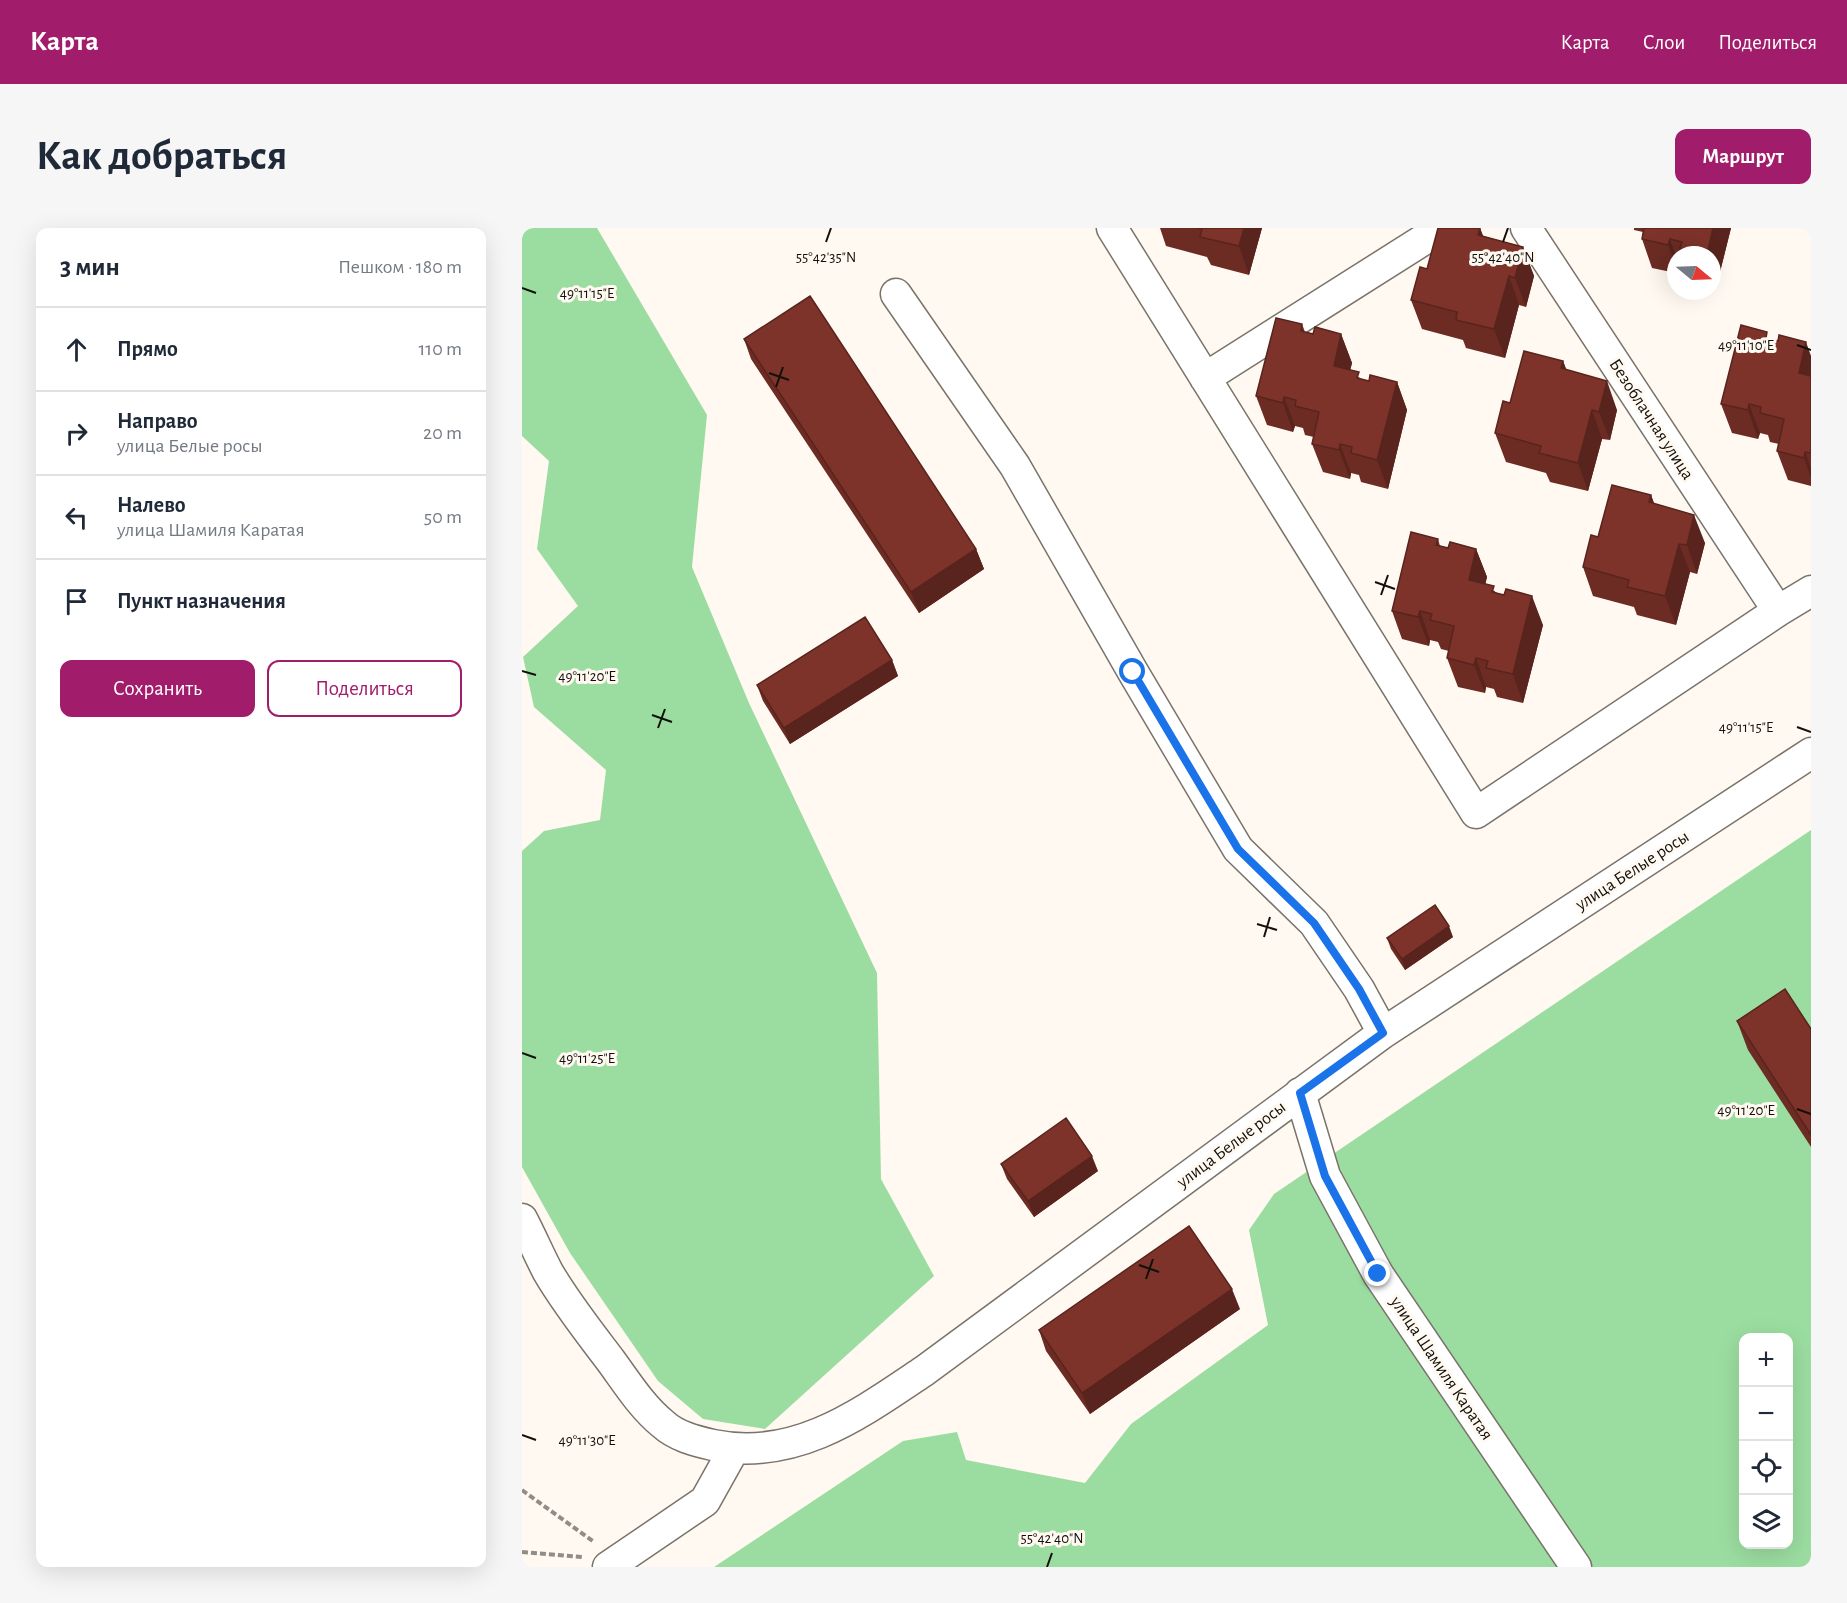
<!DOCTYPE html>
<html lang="ru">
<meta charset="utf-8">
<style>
:root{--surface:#fff;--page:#f6f6f7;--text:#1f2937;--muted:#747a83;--line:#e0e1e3;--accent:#a11c6a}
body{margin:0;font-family:"Alegreya Sans",sans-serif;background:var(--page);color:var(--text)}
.controls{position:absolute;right:18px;bottom:18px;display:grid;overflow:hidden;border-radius:12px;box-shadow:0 6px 24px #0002}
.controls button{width:54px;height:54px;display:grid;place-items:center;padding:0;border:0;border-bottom:2px solid var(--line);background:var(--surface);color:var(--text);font:30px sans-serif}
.compass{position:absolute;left:1145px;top:18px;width:54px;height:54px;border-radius:50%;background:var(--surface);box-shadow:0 6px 24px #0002;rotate:109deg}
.stop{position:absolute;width:18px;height:18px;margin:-14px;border:4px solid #1a73e8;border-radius:50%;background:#fff}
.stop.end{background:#1a73e8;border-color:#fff;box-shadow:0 2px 6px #0008}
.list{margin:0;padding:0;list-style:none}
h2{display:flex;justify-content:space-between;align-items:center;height:78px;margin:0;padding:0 24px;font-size:26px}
h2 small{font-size:20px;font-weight:400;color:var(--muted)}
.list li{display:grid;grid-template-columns:39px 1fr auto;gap:18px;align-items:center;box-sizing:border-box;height:84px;padding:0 24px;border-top:2px solid var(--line)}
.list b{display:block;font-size:22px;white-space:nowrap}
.list p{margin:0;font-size:20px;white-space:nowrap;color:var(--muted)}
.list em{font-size:20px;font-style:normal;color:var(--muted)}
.actions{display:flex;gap:12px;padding:18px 24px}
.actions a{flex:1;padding:14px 0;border:2px solid var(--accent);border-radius:12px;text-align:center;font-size:21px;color:var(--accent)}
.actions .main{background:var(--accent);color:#fff}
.icon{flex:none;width:33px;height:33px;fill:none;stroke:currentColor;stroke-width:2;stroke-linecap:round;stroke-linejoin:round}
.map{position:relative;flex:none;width:1289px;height:1339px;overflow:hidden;border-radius:12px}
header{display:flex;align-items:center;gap:36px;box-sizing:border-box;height:84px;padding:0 30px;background:var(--accent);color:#fff}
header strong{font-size:28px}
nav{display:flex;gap:33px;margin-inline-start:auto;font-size:21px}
.intro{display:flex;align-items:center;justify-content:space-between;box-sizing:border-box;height:144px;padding:0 36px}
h1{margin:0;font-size:42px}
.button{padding:15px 27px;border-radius:12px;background:var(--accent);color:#fff;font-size:21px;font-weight:700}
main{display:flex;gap:36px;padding:0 36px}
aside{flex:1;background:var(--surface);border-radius:12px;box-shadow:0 6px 24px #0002}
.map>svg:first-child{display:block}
.forest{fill:#9bdda0;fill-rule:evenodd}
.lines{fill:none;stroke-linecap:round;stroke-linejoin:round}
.minor-casing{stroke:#79736a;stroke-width:33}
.path{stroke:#908c86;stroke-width:4;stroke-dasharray:6 3;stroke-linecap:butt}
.minor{stroke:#fff;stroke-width:30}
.wall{fill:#6c2c24}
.shaded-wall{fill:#58241d}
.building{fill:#7e332a;stroke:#58241d;stroke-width:1.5}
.route{stroke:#1a73e8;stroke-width:8}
.ticks{fill:none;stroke:#12100c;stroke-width:2}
.labels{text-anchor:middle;stroke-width:6;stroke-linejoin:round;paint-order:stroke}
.street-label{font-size:18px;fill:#12100c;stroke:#fff9f1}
.ticks-label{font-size:15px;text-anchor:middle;fill:#12100c;stroke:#fff9f1;stroke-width:6;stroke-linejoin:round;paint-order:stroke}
</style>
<header>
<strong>Карта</strong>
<nav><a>Карта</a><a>Слои</a><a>Поделиться</a></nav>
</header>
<div class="intro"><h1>Как добраться</h1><a class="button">Маршрут</a></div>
<main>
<aside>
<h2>3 мин<small>Пешком · 180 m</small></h2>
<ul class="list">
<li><svg class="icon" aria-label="ahead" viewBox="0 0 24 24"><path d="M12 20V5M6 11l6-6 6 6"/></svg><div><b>Прямо</b></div><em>110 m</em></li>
<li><svg class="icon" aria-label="right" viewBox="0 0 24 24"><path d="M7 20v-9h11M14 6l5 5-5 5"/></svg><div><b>Направо</b><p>улица Белые росы</p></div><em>20 m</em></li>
<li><svg class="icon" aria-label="left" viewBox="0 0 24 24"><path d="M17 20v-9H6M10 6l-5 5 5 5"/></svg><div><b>Налево</b><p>улица Шамиля Каратая</p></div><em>50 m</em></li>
<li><svg class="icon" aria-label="arrive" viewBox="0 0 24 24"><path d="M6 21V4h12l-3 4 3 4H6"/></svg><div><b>Пункт назначения</b></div></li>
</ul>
<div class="actions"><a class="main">Сохранить</a><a>Поделиться</a></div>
</aside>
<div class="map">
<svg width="1289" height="1339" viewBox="0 0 1289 1339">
<rect width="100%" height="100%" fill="#fff9f1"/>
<path class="forest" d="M 0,0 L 75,0 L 185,187 L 170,339 L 227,475 L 355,745 L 359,951 L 412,1048 L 243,1201 L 181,1191 L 136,1153 L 48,1025 L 0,939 L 0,623 L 22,603 L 78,592 L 84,542 L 12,479 L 1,429 L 56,378 L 15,321 L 27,233 L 0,208 Z
M 1289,602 L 1289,1339 L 192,1339 L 381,1213 L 435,1204 L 444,1232 L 563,1255 L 609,1196 L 746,1097 L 727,1002 L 752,966 ZM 1222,1110 L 1266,1110 L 1266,1316 L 1222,1316 Z"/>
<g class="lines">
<defs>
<path id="minor" d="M 590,0 L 954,585 L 1256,383 L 1289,363
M 1004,0 L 1256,383
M 374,66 L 493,238 L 611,444 L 716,621 L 792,695 L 837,761 L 861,805
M 683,150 L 920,0
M 778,865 L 803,948 L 856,1046 L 1054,1339
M 0,991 C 9,1008 17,1027 26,1044 C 44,1075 67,1104 89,1133 C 105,1155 120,1179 141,1196 C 154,1208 173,1213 191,1217 C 273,1234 338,1186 402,1143 L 861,805 L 1289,525
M 86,1339 L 183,1273 L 212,1221"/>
</defs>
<use href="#minor" class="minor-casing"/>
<path class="path" d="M 0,1262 L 72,1314
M 0,1324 L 60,1329"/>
<use href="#minor" class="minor"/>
</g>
<path class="wall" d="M 638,0 L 740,0 L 727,47 L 689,37 L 685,29 L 644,18 Z
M 958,0 L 961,8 L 1001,19 L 1012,48 L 1004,79 L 997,77 L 983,130 L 944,120 L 941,112 L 900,101 L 889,72 L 905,41 Z
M 1112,0 L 1209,0 L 1195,56 L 1190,54 L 1190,27 L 1154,27 L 1154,45 L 1130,40 L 1120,11 L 1121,4 L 1112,2 Z
M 780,96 L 783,104 L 791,106 L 819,106 L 830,135 L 828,142 L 839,151 L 847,153 L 875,154 L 885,182 L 866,261 L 839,254 L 837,247 L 829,245 L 828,251 L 801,244 L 790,216 L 792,209 L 783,207 L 781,200 L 773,198 L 771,204 L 745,197 L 734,168 Z
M 222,111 L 454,321 L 462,341 L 397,385 L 229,131 Z
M 1248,111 L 1289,128 L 1289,258 L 1266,252 L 1255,223 L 1257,216 L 1248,214 L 1246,207 L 1238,205 L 1236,211 L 1210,205 L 1199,176 Z
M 1041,133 L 1044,141 L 1095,182 L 1088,212 L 1080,211 L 1066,263 L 1028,254 L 1024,245 L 984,234 L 973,205 L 988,175 Z
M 1129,267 L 1132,275 L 1183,315 L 1175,346 L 1168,344 L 1154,397 L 1115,387 L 1112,379 L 1071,368 L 1061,339 L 1076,309 Z
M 916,311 L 918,318 L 926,320 L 954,321 L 965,349 L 963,356 L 975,365 L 1021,397 L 1001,475 L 975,469 L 972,461 L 964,459 L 963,465 L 936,459 L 925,430 L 927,423 L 919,421 L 916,414 L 908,412 L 907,418 L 880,411 L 870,383 Z
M 370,432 L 376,448 L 268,516 L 241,473 L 235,457 Z
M 931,709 L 883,742 L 869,721 L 865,710 Z
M 1215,793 L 1289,801 L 1289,919 L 1226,822 Z
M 479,936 L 576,943 L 512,989 L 485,951 Z
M 718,1081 L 568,1186 L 524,1123 L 517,1102 Z"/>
<path class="shaded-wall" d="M 722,0 L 740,0 L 727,47 L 717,18 Z
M 958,0 L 969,29 L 956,7 Z
M 1191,0 L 1209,0 L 1195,56 L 1190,42 L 1190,27 L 1185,27 Z
M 1148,11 L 1154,29 L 1154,39 L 1146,17 Z
M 1001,19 L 1012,48 L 1004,79 L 993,50 Z
M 987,48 L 997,77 L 983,130 L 972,101 Z
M 819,106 L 830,135 L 822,167 L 812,138 Z
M 1284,114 L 1289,128 L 1289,167 L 1277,145 Z
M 1041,133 L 1052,162 L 1039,140 Z
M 1085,153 L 1095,182 L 1088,212 L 1077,184 Z
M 875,154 L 885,182 L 866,261 L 855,232 Z
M 762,169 L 773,198 L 771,204 L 761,175 Z
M 1227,176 L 1238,205 L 1236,211 L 1226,182 Z
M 1070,182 L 1080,211 L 1066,263 L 1056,235 Z
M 818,216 L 829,245 L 828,251 L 817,222 Z
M 1283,224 L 1289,240 L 1289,250 L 1282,230 Z
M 1129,267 L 1139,296 L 1127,274 Z
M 1172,287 L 1183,315 L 1175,346 L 1165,317 Z
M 1157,316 L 1168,344 L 1154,397 L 1143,368 Z
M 454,321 L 462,341 L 397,385 L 389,364 Z
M 954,321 L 965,349 L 958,381 L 947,352 Z
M 1010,368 L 1021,397 L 1001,475 L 991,446 Z
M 898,383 L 908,412 L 907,418 L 896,389 Z
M 954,430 L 964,459 L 963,465 L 952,437 Z
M 370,432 L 376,448 L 268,516 L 262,500 Z
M 927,698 L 931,709 L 883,742 L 880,731 Z
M 570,928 L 576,943 L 512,989 L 506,973 Z
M 710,1061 L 718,1081 L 568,1186 L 560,1165 Z"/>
<path class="building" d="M 675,0 L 722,0 L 717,18 L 678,9 L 680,1 Z
M 916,0 L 958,0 L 956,7 L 1001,19 L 993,50 L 987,48 L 972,101 L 934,92 L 935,84 L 889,72 L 898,39 L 905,41 Z
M 1122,0 L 1191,0 L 1185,27 L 1158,20 L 1160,14 L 1148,11 L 1146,17 L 1120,11 Z
M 288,68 L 454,321 L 389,364 L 222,111 Z
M 754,90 L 780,96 L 779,103 L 791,106 L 793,99 L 819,106 L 812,138 L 837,144 L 835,150 L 847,153 L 848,147 L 875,154 L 855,232 L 829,225 L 830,219 L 818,216 L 817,222 L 790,216 L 797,184 L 773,178 L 774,172 L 762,169 L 761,175 L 734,168 Z
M 1219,97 L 1245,104 L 1244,110 L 1256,113 L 1257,107 L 1284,114 L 1277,145 L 1289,148 L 1289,225 L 1283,224 L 1282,230 L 1255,223 L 1262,191 L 1238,185 L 1239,179 L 1227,176 L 1226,182 L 1199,176 Z
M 1002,123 L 1041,133 L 1039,140 L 1085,153 L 1077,184 L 1070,182 L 1056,235 L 1017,225 L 1019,218 L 973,205 L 981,173 L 988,175 Z
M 1090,257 L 1129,267 L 1127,274 L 1172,287 L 1165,317 L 1157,316 L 1143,368 L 1105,359 L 1107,352 L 1061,339 L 1069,307 L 1076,309 Z
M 889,304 L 916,311 L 914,317 L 926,320 L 928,314 L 954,321 L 947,352 L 972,358 L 970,364 L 982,367 L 984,361 L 1010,368 L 991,446 L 964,440 L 966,433 L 954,430 L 952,437 L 925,430 L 932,398 L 908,392 L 910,386 L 898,383 L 896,389 L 870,383 Z
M 343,389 L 370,432 L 262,500 L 235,457 Z
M 913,677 L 927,698 L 880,731 L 865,710 Z
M 1263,761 L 1289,801 L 1289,907 L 1215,793 Z
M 544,890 L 570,928 L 506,973 L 479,936 Z
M 667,998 L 710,1061 L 560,1165 L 517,1102 Z"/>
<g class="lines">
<path class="route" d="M 611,444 L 716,621 L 792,695 L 837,761 L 861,805 L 778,865 L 803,948 L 856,1046"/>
</g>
<path class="ticks" d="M 304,14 L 309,0M 981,14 L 986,0M 0,60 L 14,65M 1275,117 L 1289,122M 247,145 L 267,152M 254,159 L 261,139M 853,354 L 873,361M 859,367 L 866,347M 0,443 L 14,447M 130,487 L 150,494M 1275,499 L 1289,504M 136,500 L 143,481M 735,696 L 755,702M 742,709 L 748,689M 0,825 L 14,830M 1275,881 L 1289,886M 617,1037 L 637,1044M 624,1051 L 631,1031M 0,1207 L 14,1212M 525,1339 L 530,1325"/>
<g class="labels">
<g class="street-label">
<text transform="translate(1130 191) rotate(57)" y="6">Безоблачная улица</text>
<text transform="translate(1110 642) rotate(-33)" y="6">улица Белые росы</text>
<text transform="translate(709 916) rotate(-37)" y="6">улица Белые росы</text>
<text transform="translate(920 1140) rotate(56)" y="6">улица Шамиля Каратая</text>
</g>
</g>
<g class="ticks-label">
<text x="304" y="34">55°42'35"N</text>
<text x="981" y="34">55°42'40"N</text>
<text x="65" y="70">49°11'15"E</text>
<text x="1224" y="122">49°11'10"E</text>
<text x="65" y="453">49°11'20"E</text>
<text x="1224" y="504">49°11'15"E</text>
<text x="65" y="835">49°11'25"E</text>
<text x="1224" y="887">49°11'20"E</text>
<text x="65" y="1217">49°11'30"E</text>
<text x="530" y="1315">55°42'40"N</text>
</g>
</svg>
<div class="controls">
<button>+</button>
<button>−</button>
<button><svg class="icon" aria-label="locate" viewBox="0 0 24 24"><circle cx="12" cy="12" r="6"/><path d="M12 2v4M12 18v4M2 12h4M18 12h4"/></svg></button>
<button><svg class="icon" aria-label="layers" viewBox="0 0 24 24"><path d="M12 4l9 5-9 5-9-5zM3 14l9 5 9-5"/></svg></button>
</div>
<svg class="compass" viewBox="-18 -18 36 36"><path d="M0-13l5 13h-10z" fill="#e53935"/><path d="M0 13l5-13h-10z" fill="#747a83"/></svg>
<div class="stop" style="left:611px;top:444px"></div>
<div class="stop end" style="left:856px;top:1046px"></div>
</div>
</main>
